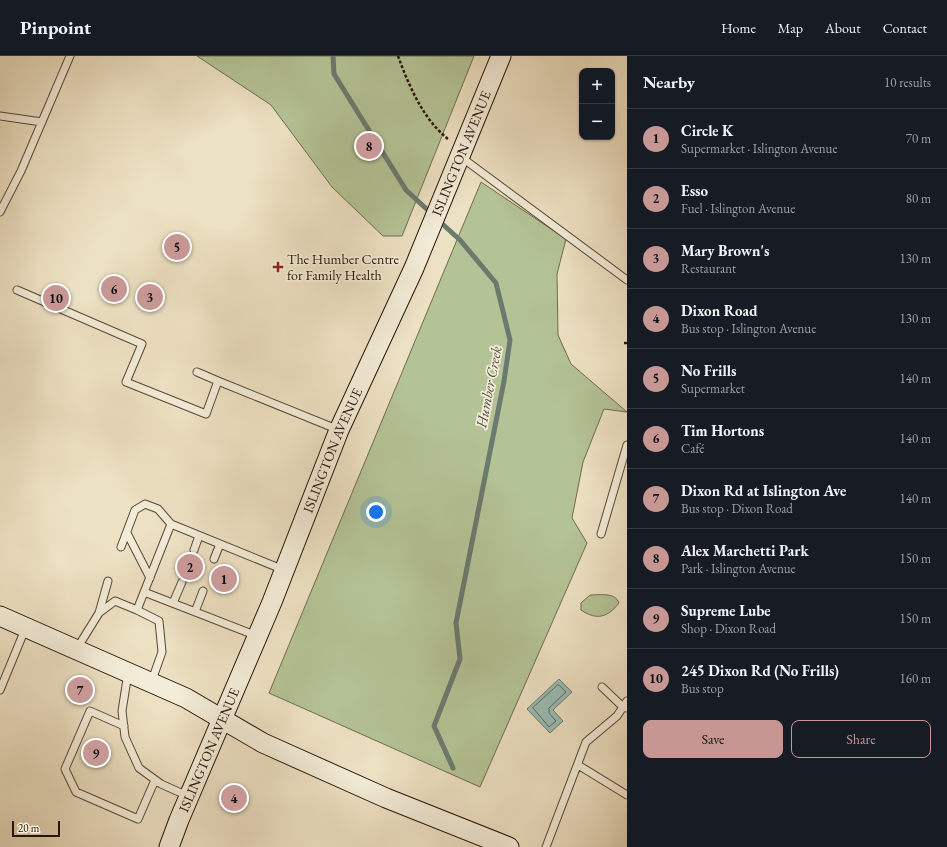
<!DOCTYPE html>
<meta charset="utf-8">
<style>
:root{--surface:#171b24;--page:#20242c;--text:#f1f3f6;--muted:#9ea1a6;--line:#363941;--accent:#c59692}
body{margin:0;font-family:"EB Garamond",serif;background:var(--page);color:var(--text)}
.controls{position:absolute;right:12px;top:12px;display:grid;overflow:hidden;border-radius:8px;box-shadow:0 1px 3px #0004}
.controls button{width:36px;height:36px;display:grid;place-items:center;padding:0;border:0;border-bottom:1px solid var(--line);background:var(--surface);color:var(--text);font:20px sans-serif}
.scale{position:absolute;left:12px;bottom:10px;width:48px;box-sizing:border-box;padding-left:4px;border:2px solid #271507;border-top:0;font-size:11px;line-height:14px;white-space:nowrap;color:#271507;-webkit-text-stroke:3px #f3ecd8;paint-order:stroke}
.you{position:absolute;left:376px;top:456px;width:14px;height:14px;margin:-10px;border:3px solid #fff;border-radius:50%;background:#1a73e8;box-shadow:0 0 0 6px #1a73e833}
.badge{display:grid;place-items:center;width:26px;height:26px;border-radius:50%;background:var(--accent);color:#111;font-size:13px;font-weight:700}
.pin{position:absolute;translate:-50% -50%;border:2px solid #fff;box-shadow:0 1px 4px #0006}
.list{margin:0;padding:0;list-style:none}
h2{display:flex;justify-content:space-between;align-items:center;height:52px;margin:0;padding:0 16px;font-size:17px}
h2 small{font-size:13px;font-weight:400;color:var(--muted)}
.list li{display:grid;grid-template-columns:26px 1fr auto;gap:12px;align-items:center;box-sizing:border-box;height:60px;padding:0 16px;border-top:1px solid var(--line)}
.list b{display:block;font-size:15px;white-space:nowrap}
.list p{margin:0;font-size:13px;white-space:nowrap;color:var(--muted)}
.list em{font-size:13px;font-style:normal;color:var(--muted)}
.actions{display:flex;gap:8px;padding:12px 16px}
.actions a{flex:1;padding:9px 0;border:1px solid var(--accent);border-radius:8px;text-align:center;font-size:14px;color:var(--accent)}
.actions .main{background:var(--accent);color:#111}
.map{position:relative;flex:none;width:627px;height:791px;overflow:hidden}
header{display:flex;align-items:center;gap:24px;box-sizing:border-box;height:56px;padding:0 20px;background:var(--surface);border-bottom:1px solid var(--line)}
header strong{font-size:19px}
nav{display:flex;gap:22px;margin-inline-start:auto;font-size:14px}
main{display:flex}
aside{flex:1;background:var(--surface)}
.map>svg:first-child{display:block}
.green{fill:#b4c396;stroke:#6e6c4e}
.water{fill:#99bdb5;stroke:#6b7a6f}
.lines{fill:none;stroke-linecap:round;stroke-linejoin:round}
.shore{stroke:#60695e;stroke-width:1}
.stream{stroke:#6b7a6f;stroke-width:5}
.service-casing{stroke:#584836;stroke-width:9}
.secondary-casing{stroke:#271507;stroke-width:21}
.path{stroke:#271507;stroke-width:2.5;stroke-dasharray:3 2;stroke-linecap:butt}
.service{stroke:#f3ecd8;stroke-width:7}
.secondary{stroke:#f3ecd8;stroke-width:19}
.poi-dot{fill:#8f2418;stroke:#f3ecd8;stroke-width:1.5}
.labels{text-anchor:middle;stroke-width:3.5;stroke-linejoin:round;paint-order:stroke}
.street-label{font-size:14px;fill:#271507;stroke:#f3ecd8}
.poi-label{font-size:14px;fill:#271507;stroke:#f3ecd8;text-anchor:start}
.water-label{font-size:15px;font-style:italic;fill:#4f5044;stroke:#f3ecd8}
</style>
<header>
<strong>Pinpoint</strong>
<nav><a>Home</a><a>Map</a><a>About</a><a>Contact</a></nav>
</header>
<main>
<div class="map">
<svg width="627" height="791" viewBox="0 0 627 791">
<rect width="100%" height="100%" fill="#ede1c3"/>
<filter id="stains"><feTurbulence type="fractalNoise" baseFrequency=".005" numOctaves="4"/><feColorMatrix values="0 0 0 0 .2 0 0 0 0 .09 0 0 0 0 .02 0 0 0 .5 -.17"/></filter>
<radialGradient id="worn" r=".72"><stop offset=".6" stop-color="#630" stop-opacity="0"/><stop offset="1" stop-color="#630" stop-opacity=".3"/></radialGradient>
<path class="green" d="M 197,0 L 474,0 L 402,180 L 383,180 L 332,131 L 271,49 Z
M 481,126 L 566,183 L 557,218 L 558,279 L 571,308 L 627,356 L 604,353 L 583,406 L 572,462 L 587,487 L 480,731 L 269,637 Z
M 590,539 C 600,539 615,536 619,547 C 608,561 597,565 581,554 L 581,547 Z"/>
<path class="water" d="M 559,623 L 572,636 L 553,654 L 563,665 L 550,677 L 527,653 Z"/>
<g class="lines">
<path class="shore" d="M 558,629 L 560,630 L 566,636 L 549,652 L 549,657 L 556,665 L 549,671 L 533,652 Z"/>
<path class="stream" d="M 333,0 L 334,18 L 406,134 L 432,158
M 438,164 L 460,184 L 496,227 L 510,284 L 504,325 L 456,567 L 460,603 L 434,670 L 453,712"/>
<defs>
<path id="service" d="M 0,60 L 42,66
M 461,101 L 627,224
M 0,156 L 21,115 L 70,0
M 17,234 L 142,288 L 126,326 L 206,358 L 218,325 L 339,374
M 197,316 L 218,325
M 127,477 L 150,522
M 601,478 L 627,389
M 121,491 L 135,454 L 145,448 L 158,453 L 171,468
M 194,494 L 199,480
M 214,503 L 220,488
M 144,536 L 257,580
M 173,547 L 182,526
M 137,554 L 171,468 L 284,514
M 195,556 L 203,535
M 99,557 L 108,525
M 76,594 L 99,557 L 115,545 L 137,554 L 159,565 L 162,596 L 151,627
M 128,617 L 122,655 L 125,681 L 139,712 L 161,728 L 188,740
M 602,631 L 623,651 L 627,652
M 0,634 L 26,571
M 124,670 L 90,655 L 65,713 L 76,736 L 138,763 L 155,724
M 578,709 L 627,739
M 546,791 L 586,686 L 617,660 L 627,645"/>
<g id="secondary">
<path d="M 0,560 L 186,642 L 263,687 L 386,742 L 509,791"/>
<path id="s1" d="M 169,791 L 179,764 L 272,546 L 339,374 L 414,212 L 501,0"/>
</g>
</defs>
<use href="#service" class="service-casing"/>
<use href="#secondary" class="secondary-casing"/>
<path class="path" d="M 398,0 C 409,30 423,63 448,83
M 624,287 L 627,287"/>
<use href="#service" class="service"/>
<use href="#secondary" class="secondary"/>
</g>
<path class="poi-dot" d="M276 205h4v4h4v4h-4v4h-4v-4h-4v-4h4z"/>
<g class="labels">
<g class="street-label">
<text dy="5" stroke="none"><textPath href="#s1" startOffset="753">ISLINGTON AVENUE</textPath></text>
<text dy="5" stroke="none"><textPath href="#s1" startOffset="429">ISLINGTON AVENUE</textPath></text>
<text dy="5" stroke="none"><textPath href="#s1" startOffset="105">ISLINGTON AVENUE</textPath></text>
</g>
<g class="poi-label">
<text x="287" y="208">The Humber Centre<tspan x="287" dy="16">for Family Health</tspan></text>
</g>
<g class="water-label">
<text transform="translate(489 331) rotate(-79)" y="5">Humber Creek</text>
</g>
</g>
<rect width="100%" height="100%" filter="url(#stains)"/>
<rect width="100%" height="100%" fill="url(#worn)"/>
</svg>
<div class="controls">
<button>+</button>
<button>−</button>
</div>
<div class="scale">20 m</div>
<div class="you"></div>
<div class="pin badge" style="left:224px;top:523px">1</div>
<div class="pin badge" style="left:190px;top:511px">2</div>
<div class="pin badge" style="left:150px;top:241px">3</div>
<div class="pin badge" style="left:234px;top:742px">4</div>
<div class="pin badge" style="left:177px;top:191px">5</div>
<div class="pin badge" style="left:114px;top:233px">6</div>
<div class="pin badge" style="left:80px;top:634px">7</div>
<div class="pin badge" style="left:369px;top:90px">8</div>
<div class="pin badge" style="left:96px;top:697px">9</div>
<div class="pin badge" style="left:56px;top:242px">10</div>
</div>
<aside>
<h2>Nearby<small>10 results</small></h2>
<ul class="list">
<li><span class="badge">1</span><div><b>Circle K</b><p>Supermarket · Islington Avenue</p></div><em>70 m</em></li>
<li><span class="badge">2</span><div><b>Esso</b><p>Fuel · Islington Avenue</p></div><em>80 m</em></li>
<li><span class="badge">3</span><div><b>Mary Brown's</b><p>Restaurant</p></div><em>130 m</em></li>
<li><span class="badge">4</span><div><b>Dixon Road</b><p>Bus stop · Islington Avenue</p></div><em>130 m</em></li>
<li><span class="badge">5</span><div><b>No Frills</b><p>Supermarket</p></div><em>140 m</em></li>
<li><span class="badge">6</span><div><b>Tim Hortons</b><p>Café</p></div><em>140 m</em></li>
<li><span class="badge">7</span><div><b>Dixon Rd at Islington Ave</b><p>Bus stop · Dixon Road</p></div><em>140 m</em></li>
<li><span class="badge">8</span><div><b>Alex Marchetti Park</b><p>Park · Islington Avenue</p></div><em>150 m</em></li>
<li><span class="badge">9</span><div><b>Supreme Lube</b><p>Shop · Dixon Road</p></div><em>150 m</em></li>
<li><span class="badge">10</span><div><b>245 Dixon Rd (No Frills)</b><p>Bus stop</p></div><em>160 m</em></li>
</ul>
<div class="actions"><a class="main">Save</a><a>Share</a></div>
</aside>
</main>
